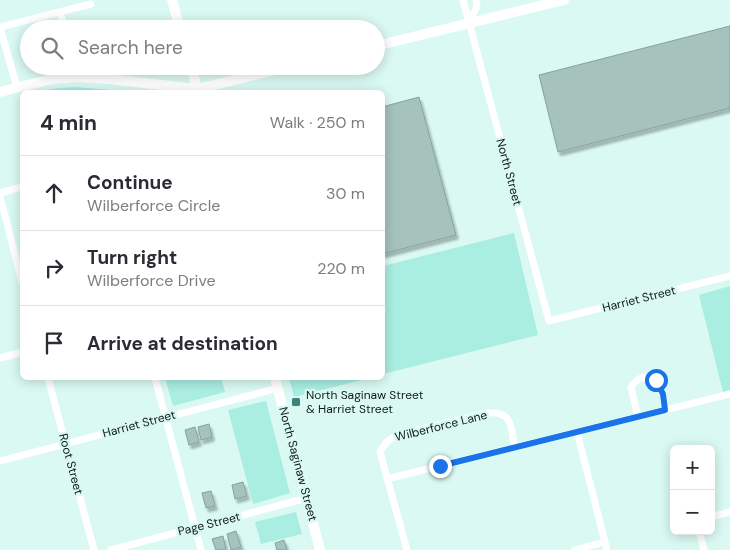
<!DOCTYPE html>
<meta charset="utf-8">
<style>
:root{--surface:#fff;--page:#f2f2f3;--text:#2b2b33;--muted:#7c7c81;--line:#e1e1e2}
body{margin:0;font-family:"DM Sans",sans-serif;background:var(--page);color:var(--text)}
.controls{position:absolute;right:15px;bottom:15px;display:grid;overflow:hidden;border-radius:8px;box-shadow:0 2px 12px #0003}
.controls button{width:45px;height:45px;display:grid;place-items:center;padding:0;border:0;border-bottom:1px solid var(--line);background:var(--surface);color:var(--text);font:25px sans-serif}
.stop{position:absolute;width:15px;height:15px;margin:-11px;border:4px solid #1a73e8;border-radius:50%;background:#fff}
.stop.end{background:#1a73e8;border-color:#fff;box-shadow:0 1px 5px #0008}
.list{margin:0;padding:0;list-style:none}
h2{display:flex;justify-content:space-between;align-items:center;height:65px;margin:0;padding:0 20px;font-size:21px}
h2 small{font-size:16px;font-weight:400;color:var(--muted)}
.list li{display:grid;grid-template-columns:32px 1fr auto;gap:15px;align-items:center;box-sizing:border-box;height:75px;padding:0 20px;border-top:1px solid var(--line)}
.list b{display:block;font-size:19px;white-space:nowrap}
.list p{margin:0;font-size:16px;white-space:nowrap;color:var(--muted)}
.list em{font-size:16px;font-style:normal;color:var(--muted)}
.icon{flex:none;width:28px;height:28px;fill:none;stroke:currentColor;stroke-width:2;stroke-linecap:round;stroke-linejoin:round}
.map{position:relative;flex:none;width:730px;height:550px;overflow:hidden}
.search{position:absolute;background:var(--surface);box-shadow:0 2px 12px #0003;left:20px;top:20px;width:365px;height:55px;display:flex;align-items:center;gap:12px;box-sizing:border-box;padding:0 18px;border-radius:28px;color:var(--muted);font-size:19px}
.panel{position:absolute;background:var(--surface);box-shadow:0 2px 12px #0003;left:20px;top:90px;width:365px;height:290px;border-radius:8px}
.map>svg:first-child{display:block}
.green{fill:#aaede1}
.building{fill:#a5c2bd;stroke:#85a29d;filter:url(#shadow)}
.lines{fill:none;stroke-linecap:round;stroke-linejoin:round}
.street{stroke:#fff;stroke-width:7}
.secondary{stroke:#fff;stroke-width:10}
.route{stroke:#1a73e8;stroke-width:6}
.poi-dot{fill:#3f847a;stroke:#daf9f3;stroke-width:2}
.labels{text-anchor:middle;stroke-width:5;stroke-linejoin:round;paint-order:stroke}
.street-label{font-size:12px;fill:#101b19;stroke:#daf9f3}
.poi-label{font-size:12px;fill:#101b19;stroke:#daf9f3;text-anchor:start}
</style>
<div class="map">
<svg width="730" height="550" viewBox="0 0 730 550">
<defs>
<filter id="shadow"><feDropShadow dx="2.5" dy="4" stdDeviation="1" flood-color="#0004"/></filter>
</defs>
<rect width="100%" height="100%" fill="#daf9f3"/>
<path class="green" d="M 76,87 L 134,92 L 32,92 L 58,88 Z
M 514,233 L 538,335 L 383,374 L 383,266 Z
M 730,286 L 730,390 L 723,392 L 699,295 Z
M 165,378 L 221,378 L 225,392 L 173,406 Z
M 289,378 L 370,378 L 294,397 Z
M 266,401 L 290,493 L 253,504 L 228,410 Z
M 296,512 L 302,534 L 261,544 L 255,522 Z"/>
<path class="building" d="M 730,26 L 730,108 L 558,152 L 539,75 Z
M 419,97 L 456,235 L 382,254 L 382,107 Z
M 209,424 L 212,437 L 201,440 L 198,427 Z
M 195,427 L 199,442 L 189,445 L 185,430 Z
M 243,482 L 247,496 L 235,499 L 232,485 Z
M 211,491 L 215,506 L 206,508 L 202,493 Z
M 236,531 L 241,547 L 231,550 L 227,534 Z
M 223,536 L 226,550 L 216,550 L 212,539 Z
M 284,540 L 287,550 L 277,550 L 275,543 Z"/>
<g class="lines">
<path class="street" d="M 463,0 L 549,321 L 730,276
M 60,12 L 65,29
M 470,22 L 477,6 L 476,0
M 0,27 L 91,4
M 0,28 L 17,87
M 75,66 L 78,77
M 0,193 L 22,187
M 0,196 L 22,282
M 0,358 L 22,352
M 48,378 L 94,550
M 155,378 L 201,550
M 638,417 L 631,387 C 636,381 639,377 648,377 C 664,378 664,399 665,411
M 577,432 L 607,550
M 0,461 L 278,388
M 387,479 L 730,394
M 711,517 L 730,512
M 699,531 L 704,550
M 111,550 L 307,498
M 407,550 L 380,452 C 385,442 390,438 401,434 L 487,413 C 512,410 512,427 514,447
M 575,550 L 604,542"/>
<path class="secondary" d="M 172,0 L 180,29
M 376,46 L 564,0
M 191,66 L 198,92
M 0,92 L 52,79 L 78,77 L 109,79 L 197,89 L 292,66
M 275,378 L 320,550"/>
</g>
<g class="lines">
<path class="route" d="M 440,466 L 665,410 L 663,394 L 656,380"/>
</g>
<rect class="poi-dot" x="291" y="397" width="10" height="10" rx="2.5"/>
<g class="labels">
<g class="street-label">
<text transform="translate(509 172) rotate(75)" y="4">North Street</text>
<text transform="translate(639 299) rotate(-14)" y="4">Harriet Street</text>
<text transform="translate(139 424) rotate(-15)" y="4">Harriet Street</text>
<text transform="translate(441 426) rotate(-14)" y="4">Wilberforce Lane</text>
<text transform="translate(71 464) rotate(75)" y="4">Root Street</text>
<text transform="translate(298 464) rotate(75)" y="4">North Saginaw Street</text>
<text transform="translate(209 524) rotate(-14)" y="4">Page Street</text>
</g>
<g class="poi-label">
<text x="306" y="399">North Saginaw Street<tspan x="306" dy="14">&amp; Harriet Street</tspan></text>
</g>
</g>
</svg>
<div class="controls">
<button>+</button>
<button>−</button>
</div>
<div class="stop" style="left:656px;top:380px"></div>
<div class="stop end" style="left:440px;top:466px"></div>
<div class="search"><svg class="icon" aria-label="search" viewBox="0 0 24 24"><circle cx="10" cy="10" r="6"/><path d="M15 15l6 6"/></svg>Search here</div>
<section class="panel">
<h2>4 min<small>Walk · 250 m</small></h2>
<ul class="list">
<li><svg class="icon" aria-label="ahead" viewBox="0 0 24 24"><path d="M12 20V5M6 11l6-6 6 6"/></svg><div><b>Continue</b><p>Wilberforce Circle</p></div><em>30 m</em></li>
<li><svg class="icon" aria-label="right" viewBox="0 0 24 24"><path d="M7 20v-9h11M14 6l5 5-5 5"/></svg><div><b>Turn right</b><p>Wilberforce Drive</p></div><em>220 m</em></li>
<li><svg class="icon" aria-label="arrive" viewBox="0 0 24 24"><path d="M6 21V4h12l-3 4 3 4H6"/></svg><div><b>Arrive at destination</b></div></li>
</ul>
</section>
</div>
